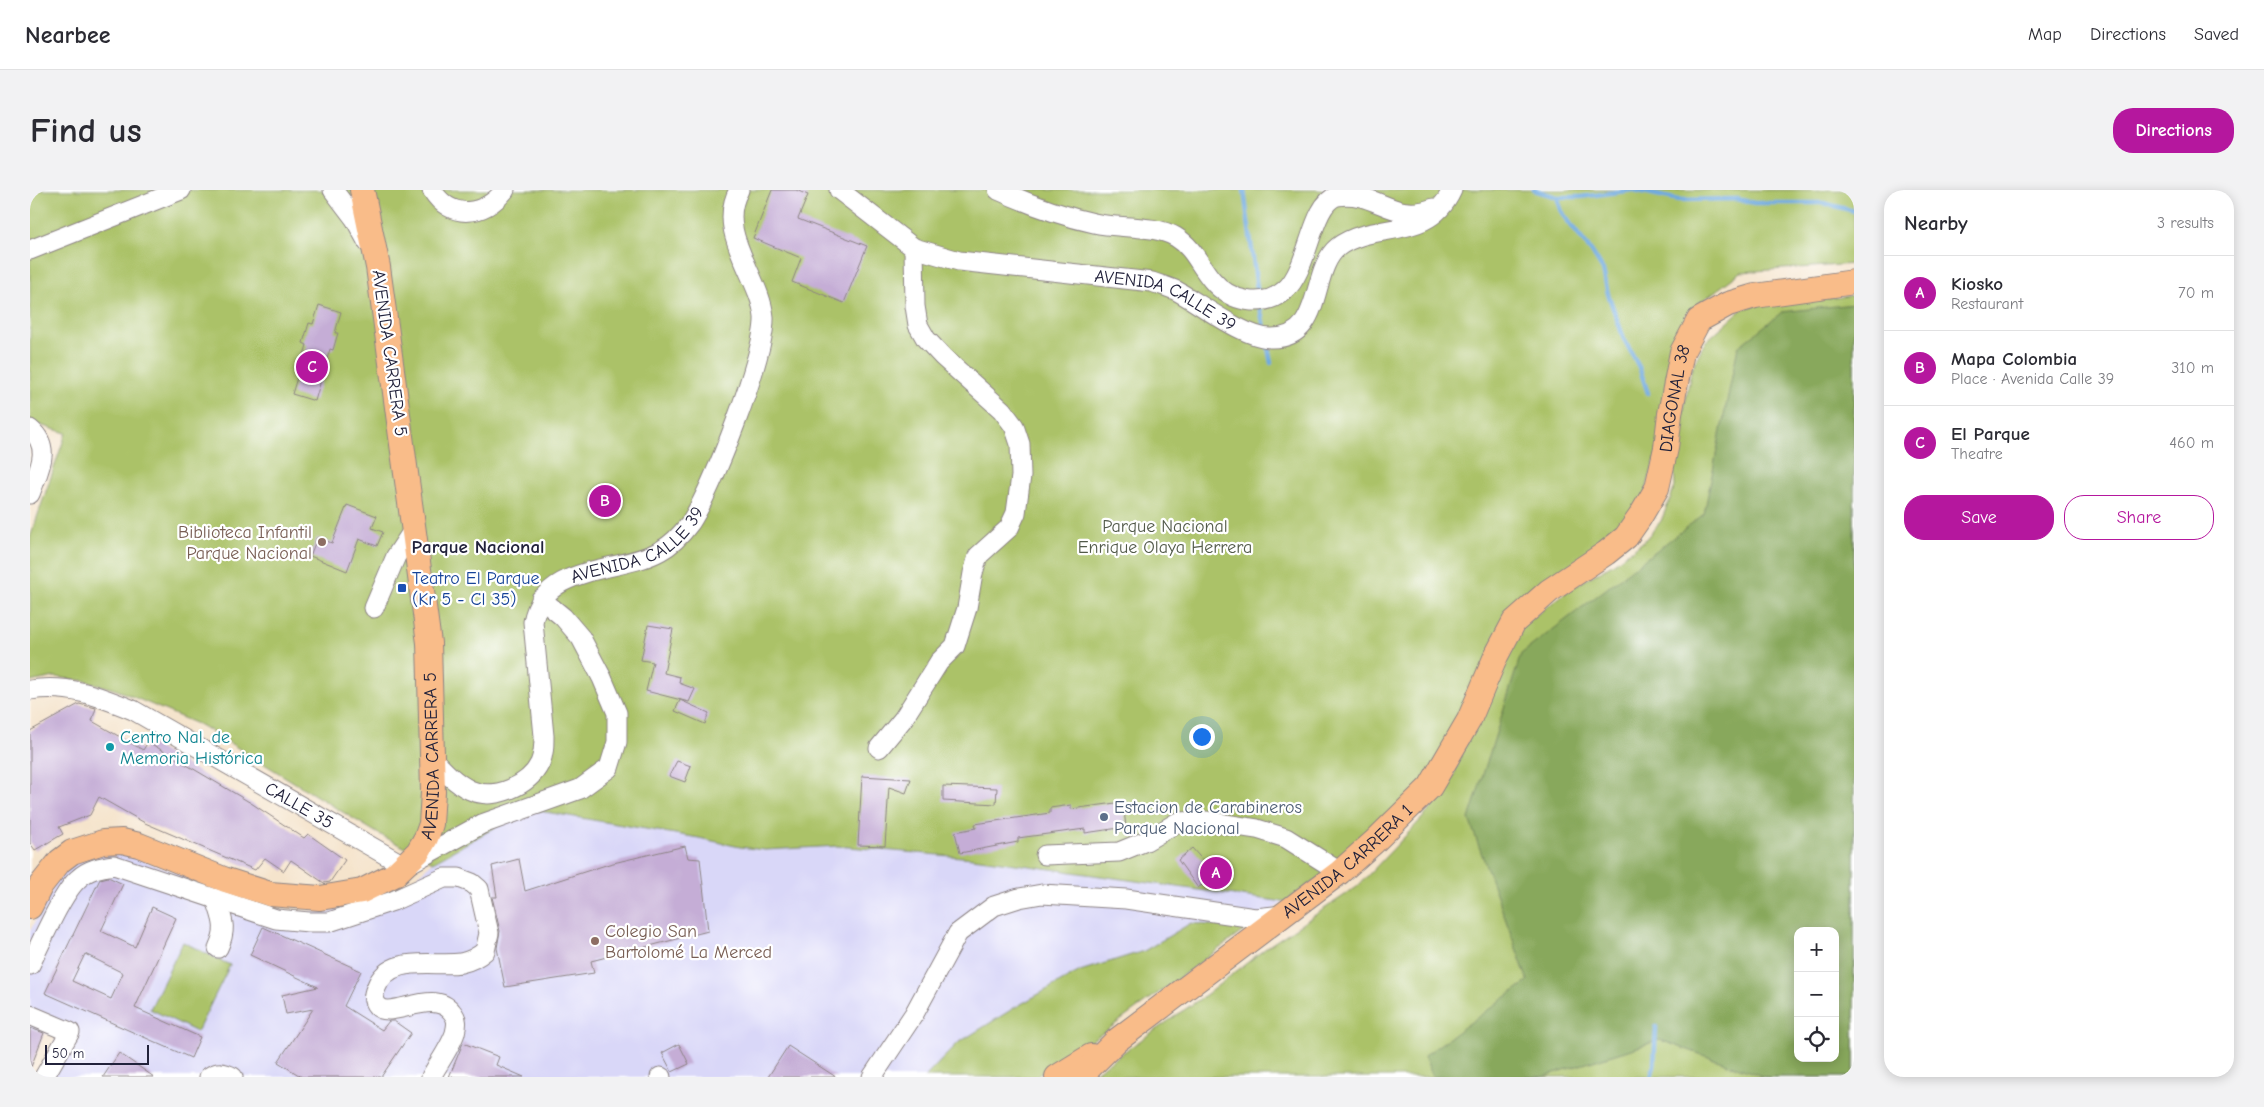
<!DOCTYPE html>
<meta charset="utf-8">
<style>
:root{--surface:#fff;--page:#f2f2f3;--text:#2b2b33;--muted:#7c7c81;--line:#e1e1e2;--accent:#b5179e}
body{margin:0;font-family:"Comic Neue",sans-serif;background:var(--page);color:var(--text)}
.controls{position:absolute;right:15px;bottom:15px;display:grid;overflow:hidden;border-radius:10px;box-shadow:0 2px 12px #0003}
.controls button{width:45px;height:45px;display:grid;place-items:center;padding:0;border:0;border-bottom:1px solid var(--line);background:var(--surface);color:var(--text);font:25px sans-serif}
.scale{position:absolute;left:15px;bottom:12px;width:104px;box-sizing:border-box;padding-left:5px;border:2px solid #22223b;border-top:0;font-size:14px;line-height:18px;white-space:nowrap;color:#22223b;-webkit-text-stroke:4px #fff;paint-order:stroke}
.you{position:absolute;left:1171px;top:546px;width:18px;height:18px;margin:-12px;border:4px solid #fff;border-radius:50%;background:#1a73e8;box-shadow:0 0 0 8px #1a73e833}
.badge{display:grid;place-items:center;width:32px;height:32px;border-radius:50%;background:var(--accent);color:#fff;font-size:16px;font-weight:700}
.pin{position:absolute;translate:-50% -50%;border:2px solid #fff;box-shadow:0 1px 5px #0006}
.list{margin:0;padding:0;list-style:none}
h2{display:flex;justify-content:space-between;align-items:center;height:65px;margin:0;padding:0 20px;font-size:21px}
h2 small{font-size:16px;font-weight:400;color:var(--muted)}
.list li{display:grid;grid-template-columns:32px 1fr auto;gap:15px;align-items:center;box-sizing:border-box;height:75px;padding:0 20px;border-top:1px solid var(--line)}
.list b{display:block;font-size:19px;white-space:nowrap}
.list p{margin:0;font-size:16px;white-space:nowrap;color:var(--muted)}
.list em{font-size:16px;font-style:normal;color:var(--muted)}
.actions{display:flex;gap:10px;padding:15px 20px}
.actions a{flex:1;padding:11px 0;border:1px solid var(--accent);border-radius:20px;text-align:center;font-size:18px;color:var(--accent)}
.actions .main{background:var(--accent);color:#fff}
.icon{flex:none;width:28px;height:28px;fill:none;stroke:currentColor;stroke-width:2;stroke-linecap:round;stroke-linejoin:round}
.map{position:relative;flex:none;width:1824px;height:887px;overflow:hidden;border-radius:20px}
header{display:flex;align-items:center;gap:30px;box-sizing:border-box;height:70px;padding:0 25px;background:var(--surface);border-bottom:1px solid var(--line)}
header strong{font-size:24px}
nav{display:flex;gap:28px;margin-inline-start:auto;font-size:18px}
.intro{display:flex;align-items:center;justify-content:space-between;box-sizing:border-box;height:120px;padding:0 30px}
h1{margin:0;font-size:35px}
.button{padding:12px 22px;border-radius:20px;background:var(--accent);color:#fff;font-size:18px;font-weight:700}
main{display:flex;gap:30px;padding:0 30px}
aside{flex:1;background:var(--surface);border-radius:20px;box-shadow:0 2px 12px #0003}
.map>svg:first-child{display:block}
.built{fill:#d9d7f8}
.green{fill:#abc267;stroke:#667251;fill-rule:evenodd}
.forest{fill:#88a85c;stroke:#55654c;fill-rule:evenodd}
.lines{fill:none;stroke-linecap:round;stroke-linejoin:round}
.stream{stroke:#6faae0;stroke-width:4.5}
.building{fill:#c5add6;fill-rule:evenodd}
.minor-casing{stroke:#8c8384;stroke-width:21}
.major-casing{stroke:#8c8384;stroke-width:26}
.minor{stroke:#fff;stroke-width:19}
.major{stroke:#f9bc89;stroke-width:24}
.education-dot{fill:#8d6e63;stroke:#fff;stroke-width:2}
.transit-dot{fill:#1a4fb4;stroke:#fff;stroke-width:2}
.culture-dot{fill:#0f9aa8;stroke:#fff;stroke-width:2}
.service-dot{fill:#5c6f8a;stroke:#fff;stroke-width:2}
.labels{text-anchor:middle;stroke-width:4.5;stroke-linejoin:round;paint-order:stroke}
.street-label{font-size:18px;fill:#22223b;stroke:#fff}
.park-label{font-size:18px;fill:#525a4a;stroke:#fff}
.education-label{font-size:18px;fill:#785e54;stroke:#fff;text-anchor:end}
.transit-label{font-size:18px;fill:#164399;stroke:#fff;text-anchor:start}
.culture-label{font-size:18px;fill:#0d838f;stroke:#fff;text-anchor:start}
.service-label{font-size:18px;fill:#4e5e75;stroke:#fff;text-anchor:start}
.neighbourhood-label{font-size:19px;font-weight:bold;fill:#22223b;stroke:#fff}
</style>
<header>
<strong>Nearbee</strong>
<nav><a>Map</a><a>Directions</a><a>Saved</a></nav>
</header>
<div class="intro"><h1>Find us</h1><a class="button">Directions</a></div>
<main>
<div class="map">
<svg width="1824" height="887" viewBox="0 0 1824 887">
<rect width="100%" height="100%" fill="#fff"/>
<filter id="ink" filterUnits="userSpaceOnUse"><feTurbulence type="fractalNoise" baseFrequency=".02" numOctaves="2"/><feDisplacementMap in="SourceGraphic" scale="10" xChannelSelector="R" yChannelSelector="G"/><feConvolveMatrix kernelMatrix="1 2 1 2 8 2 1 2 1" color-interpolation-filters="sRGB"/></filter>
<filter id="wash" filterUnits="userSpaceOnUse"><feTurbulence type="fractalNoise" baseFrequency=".0096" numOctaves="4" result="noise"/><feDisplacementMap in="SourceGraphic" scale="20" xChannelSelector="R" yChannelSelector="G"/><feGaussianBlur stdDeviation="1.12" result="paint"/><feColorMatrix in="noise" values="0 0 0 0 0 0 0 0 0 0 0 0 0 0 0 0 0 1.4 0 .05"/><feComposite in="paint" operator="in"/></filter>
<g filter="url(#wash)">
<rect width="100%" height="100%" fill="#f5e4cc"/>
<path class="built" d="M 498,619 L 669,648 L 710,657 L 735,660 L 808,656 L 943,668 L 1254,712 L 1216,739 L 1161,733 L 1114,761 L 1050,781 L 984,818 L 928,853 L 895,887 L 7,887 L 27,847 L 0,838 L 0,741 L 30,684 L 45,673 L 75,663 L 97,664 L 247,721 L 293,722 L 332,714 L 379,693 L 403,672 Z"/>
<path class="green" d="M 0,0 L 1824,0 L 1824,74 L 1711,82 L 1656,123 L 1626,266 L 1612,313 L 1585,347 L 1514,396 L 1403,587 L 1346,648 L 1254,712 L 943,668 L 808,656 L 735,660 L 710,657 L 669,648 L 498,619 L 403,672 L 347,643 L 172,536 L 87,500 L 56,491 L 25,487 L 0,492 L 0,348 L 36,243 L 0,232 Z
M 1824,105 L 1824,887 L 1058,887 L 1177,804 L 1240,755 L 1327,697 L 1418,601 L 1431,566 L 1485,441 L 1542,398 L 1584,373 L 1614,351 L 1631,331 L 1645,297 L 1644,276 L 1661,181 L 1674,153 L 1712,119 L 1739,112 L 1792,110 ZM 1768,741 L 1805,741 L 1805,868 L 1768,868 Z
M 1161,733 L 1216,739 L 1076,841 L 1004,887 L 895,887 L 928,853 L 984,818 L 1050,781 L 1114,761 Z
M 153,752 L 200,775 L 167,842 L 120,819 Z"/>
<path class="forest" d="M 1824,114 L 1824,887 L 1735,887 L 1630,850 L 1512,887 L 1403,887 L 1394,866 L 1498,791 L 1439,629 L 1491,464 L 1674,324 L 1708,157 L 1752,122 ZM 1768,741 L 1805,741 L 1805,868 L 1768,868 Z"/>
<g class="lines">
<path class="stream" d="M 1214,0 L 1228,106
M 1504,0 L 1527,7 L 1550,7 L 1603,0
M 1604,0 L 1649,10 L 1707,9 L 1724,13 L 1793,13 L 1824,21
M 1527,7 L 1533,25 L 1562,62 L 1573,80 L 1578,104 L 1594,149 L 1609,177 L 1618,203
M 1230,117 L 1235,143
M 1237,153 L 1241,173
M 1621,887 L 1624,876 L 1626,837"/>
</g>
<g id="blocks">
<path class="building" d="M 742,0 L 766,0 L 778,5 L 768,29 L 837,56 L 814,113 L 762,92 L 771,68 L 723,48 Z
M 289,115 L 311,122 L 305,143 L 308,143 L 303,160 L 300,159 L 285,211 L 262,204 L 277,155 L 273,153 L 279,133 L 283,134 Z
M 317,315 L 347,326 L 342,338 L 353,342 L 347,356 L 329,349 L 317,381 L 280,366 L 287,348 L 302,353 Z
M 618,435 L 643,439 L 634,483 L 650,487 L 649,493 L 665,499 L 659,512 L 616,501 L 623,472 L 611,470 Z
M 650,510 L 679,523 L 675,534 L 645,521 Z
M 49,514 L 66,518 L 62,531 L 113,560 L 118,552 L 221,613 L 274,648 L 278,644 L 315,670 L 300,692 L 294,693 L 261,670 L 254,681 L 235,668 L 225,680 L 115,633 L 69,607 L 60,625 L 29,637 L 33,644 L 5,660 L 0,653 L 0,541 Z
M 647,571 L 661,576 L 655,592 L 639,586 Z
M 832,586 L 881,589 L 876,603 L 859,597 L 855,656 L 828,655 Z
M 913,596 L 967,598 L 966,614 L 913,611 Z
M 1093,612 L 1096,637 L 1055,643 L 1055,639 L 988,648 L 988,652 L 930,663 L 925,642 L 946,638 L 945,634 L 1020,623 L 1020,618 L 1041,615 L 1041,619 Z
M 655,656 L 658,668 L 670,669 L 678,741 L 561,771 L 564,783 L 475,797 L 467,758 L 470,741 L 462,707 L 467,707 L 462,676 L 489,669 L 495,701 L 579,674 Z
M 1162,658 L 1176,674 L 1180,672 L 1188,682 L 1168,698 L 1148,670 Z
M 78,687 L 93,694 L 71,741 L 105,757 L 122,717 L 146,728 L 105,818 L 170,847 L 161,868 L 15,803 L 70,689 ZM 55,764 L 93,783 L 81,809 L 42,791 Z
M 233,737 L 331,781 L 314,816 L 352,840 L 359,831 L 364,831 L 381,843 L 351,887 L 272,887 L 248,872 L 283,819 L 256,824 L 252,805 L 288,797 L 220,765 Z
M 0,838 L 14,843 L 1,877 L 0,877 Z
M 433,853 L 469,867 L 466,875 L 494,887 L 419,887 Z
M 649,854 L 659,874 L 642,882 L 632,863 Z
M 758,856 L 806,887 L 738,887 Z
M 89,863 L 124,887 L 73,887 Z"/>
</g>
</g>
<g filter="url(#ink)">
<use href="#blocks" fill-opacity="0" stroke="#8c8384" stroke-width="1"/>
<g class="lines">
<defs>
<g id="minor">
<path d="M 303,0 L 325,29 L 338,53"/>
<path d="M 402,0 C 421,31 454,26 475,0"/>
<path id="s1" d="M 809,0 L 884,58 L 929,71 L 1122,92 C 1130,95 1139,97 1147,101 C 1171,114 1214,148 1241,148 C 1295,149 1279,80 1308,57 C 1343,30 1398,53 1422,0"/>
<path d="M 968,0 C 999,14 1032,26 1064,33 C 1090,39 1123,34 1146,47 C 1164,58 1169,75 1182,90 C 1200,112 1233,119 1255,100 C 1279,80 1281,14 1307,6 C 1347,0 1362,34 1404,18"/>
<path d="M 0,60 L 151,0"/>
<path d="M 0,239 C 23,258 8,281 0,304"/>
<path d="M 344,418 L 366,366 L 384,339"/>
<path id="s2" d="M 0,500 C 38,494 69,506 103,520 L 375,676 L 452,634 L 550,599 L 579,578 L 587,552 L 587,523 L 572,488 L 551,448 L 533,427 L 511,409"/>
<path d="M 849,558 L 873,529 L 909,472 L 925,456 L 937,418 L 943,383 L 948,366 L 979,338 L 986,323 L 991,286 L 990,254 L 984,236 L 972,220 L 913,167 L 896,149 L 888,135 L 885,116 L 884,58"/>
<path id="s3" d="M 402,568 C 413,580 425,593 440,600 C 464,611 499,596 510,573 C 514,564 514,556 514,546 L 503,432 C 514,373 588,384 630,361 C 643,354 652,344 660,333 C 682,301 736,163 734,127 C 730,86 685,42 709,0"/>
<path d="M 1015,665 L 1089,662 L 1116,651 L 1148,632 L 1175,631 L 1227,639 L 1256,648 L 1310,682"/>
<path d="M 186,709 C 192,729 198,737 188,758"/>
<path d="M 0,775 C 11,753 32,703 48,689 C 58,679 71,677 84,675 L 246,729 L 279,732 L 299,732 L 363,711 L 414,688 L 429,688 L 442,693 L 449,699 L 459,743 L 455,761 C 448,767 440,771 431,773 C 403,777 359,763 346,798 C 343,805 342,810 347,816 C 361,831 403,797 422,822 C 428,829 427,835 425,843 C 421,856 408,874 401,887"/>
<path d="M 0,825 L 40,842 L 14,887"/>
<path d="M 179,887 C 188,881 194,882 203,887"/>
<path d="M 630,887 L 631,887"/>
<path d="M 842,887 L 884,824 L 928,743 L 964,716 L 989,708 L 1012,704 L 1096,709 L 1225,728 L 1253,725"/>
</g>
<g id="major">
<path id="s4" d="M 0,717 L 11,695 L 30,671 L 42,662 L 73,652 L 92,651 L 109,655 L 196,690 L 240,704 L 290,708 L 332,701 L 364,685 L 388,662 L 396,648 L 401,634 L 403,602 L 399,453 L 348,77 L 332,0"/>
<path d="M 1027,887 L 1061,866"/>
<path id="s5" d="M 1050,887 L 1086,851 L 1310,682 L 1344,652 L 1400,597 L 1439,530 L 1466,466 L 1484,432 L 1519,401 L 1576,363 L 1596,347 L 1610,327 L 1627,298 L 1636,258 L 1640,224 L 1652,162 L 1669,130 L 1698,114 L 1725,106 L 1824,92"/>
</g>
</defs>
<use href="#minor" class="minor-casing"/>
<use href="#major" class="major-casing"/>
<use href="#minor" class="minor"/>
<use href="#major" class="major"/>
</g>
</g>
<g class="education-dot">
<circle cx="292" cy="352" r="5"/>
<circle cx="565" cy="751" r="5"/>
</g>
<rect class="transit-dot" x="367" y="393" width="10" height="10" rx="2.5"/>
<circle class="culture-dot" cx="80" cy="557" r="5"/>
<circle class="service-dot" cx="1074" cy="627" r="5"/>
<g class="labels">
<g class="street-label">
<text dy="6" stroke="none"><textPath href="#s1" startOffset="354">AVENIDA CALLE 39</textPath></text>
<text transform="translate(360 163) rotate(82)" y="6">AVENIDA CARRERA 5</text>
<text dy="6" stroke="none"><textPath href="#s5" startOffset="931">DIAGONAL 38</textPath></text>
<text dy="6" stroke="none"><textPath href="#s3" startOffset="411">AVENIDA CALLE 39</textPath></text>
<text dy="6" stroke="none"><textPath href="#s4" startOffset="540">AVENIDA CARRERA 5</textPath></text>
<text dy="6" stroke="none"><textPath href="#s2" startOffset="298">CALLE 35</textPath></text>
<text dy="6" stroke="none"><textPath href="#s5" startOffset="344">AVENIDA CARRERA 1</textPath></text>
</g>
<g class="park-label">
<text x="1135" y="342">Parque Nacional<tspan x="1135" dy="21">Enrique Olaya Herrera</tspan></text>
</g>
<g class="education-label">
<text x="282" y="348">Biblioteca Infantil<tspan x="282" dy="21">Parque Nacional</tspan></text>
<text x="575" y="747" text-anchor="start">Colegio San<tspan x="575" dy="21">Bartolomé La Merced</tspan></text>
</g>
<g class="transit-label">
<text x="382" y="394">Teatro El Parque<tspan x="382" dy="21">(Kr 5 - Cl 35)</tspan></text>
</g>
<g class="culture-label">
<text x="90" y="553">Centro Nal. de<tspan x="90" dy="21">Memoria Histórica</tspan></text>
</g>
<g class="service-label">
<text x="1084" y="623">Estacion de Carabineros<tspan x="1084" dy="21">Parque Nacional</tspan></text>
</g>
<g class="neighbourhood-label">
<text x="448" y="363">Parque Nacional</text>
</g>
</g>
</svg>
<div class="controls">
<button>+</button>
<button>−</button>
<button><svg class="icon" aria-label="locate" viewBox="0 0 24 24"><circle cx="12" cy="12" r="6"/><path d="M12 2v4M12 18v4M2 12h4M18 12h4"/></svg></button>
</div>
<div class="scale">50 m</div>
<div class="you"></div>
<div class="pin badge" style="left:1186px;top:683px">A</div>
<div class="pin badge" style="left:575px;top:311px">B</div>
<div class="pin badge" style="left:282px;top:177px">C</div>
</div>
<aside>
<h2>Nearby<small>3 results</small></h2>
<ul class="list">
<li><span class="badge">A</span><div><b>Kiosko</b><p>Restaurant</p></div><em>70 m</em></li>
<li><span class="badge">B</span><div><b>Mapa Colombia</b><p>Place · Avenida Calle 39</p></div><em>310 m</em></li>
<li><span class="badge">C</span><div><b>El Parque</b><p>Theatre</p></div><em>460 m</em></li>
</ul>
<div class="actions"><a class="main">Save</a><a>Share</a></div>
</aside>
</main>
